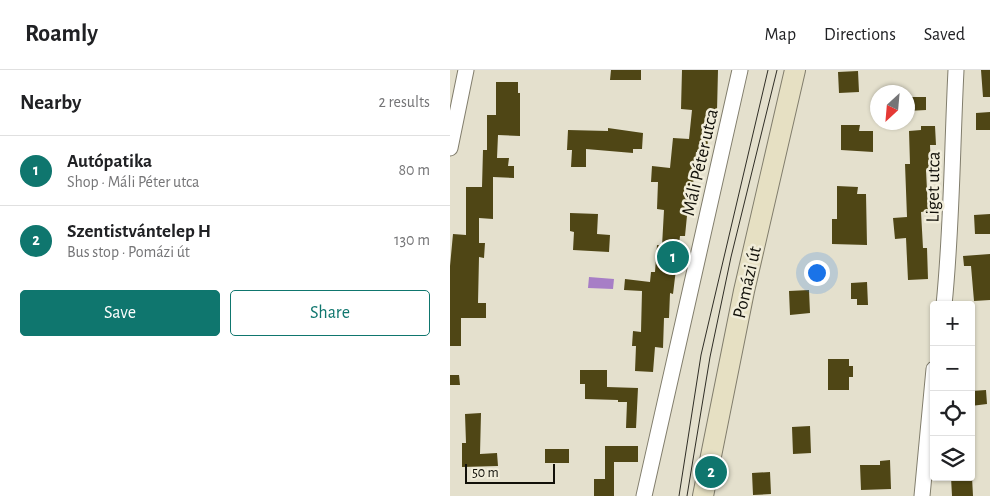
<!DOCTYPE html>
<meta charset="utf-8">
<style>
:root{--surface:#fff;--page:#f6f6f6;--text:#202124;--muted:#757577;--line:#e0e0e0;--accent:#0f766e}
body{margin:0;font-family:"Alegreya Sans",sans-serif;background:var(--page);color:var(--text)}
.controls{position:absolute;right:15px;bottom:15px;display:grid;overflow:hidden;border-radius:5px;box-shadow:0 1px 4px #0004}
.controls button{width:45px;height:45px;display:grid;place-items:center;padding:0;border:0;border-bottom:1px solid var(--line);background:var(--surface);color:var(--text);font:25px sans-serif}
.compass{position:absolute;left:420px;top:15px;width:45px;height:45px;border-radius:50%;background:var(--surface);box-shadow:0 1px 4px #0004;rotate:206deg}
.scale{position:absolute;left:15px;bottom:12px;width:90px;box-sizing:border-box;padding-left:5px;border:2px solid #111009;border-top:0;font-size:14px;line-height:18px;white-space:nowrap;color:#111009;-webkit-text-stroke:4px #f1edda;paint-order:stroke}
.you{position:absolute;left:366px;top:202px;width:18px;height:18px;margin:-12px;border:4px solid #fff;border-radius:50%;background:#1a73e8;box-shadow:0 0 0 8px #1a73e833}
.badge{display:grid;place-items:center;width:32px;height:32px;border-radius:50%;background:var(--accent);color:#fff;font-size:16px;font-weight:700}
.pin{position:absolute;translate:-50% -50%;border:2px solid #fff;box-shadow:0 1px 5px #0006}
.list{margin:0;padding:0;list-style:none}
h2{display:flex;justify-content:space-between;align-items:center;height:65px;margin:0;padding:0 20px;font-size:21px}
h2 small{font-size:16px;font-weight:400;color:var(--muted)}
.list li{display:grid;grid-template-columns:32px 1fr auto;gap:15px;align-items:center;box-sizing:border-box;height:70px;padding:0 20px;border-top:1px solid var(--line)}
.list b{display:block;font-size:19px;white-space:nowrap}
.list p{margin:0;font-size:16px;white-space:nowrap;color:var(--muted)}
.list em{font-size:16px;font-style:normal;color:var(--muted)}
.actions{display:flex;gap:10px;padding:15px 20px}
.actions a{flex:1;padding:11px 0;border:1px solid var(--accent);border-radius:5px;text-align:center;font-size:18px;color:var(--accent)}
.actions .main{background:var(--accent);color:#fff}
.icon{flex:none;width:28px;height:28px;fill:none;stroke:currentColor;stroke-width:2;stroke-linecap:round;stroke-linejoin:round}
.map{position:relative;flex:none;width:540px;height:426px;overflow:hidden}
header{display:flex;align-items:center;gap:30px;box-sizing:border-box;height:70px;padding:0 25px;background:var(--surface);border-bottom:1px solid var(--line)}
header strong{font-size:24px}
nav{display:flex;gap:28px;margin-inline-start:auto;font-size:18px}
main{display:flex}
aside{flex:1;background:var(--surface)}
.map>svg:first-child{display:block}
.water{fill:#a77ec6}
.building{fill:#4f4615}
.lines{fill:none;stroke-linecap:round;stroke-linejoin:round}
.minor-casing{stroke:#817d6c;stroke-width:17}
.secondary-casing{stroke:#817d6c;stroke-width:22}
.minor{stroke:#fff;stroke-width:15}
.secondary{stroke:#e6e0c3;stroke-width:20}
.tram{stroke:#2f2d25;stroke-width:1}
.labels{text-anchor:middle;stroke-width:5;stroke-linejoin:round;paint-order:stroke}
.street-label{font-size:19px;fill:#111009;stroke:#f1edda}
</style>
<header>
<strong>Roamly</strong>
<nav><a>Map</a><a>Directions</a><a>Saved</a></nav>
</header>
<main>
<aside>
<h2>Nearby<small>2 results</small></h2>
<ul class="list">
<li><span class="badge">1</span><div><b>Autópatika</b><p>Shop · Máli Péter utca</p></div><em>80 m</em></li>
<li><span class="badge">2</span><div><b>Szentistvántelep H</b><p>Bus stop · Pomázi út</p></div><em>130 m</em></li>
</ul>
<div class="actions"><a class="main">Save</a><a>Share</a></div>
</aside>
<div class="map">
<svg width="540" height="426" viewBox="0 0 540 426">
<rect width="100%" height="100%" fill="#e4e0cd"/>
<path class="water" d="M 139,207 L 164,209 L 163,219 L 138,218 Z"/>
<path class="building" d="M 161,0 L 191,0 L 191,10 L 160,10 Z
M 232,0 L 268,0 L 267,41 L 256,41 L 254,68 L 258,68 L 257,83 L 246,82 L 243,115 L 240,115 L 235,166 L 230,166 L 223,224 L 220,223 L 219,248 L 214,248 L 213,278 L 205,277 L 203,302 L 185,301 L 186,276 L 182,276 L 183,261 L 191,262 L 192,221 L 174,220 L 175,209 L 200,212 L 201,202 L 205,202 L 207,175 L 212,176 L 214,140 L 207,139 L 208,112 L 201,112 L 202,96 L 220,98 L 223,68 L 239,69 L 242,40 L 231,39 Z
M 531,0 L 540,0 L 540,27 L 533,27 Z
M 408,1 L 409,22 L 389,23 L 388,2 Z
M 46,12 L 68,12 L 68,23 L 70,23 L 70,66 L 48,65 L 47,88 L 59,88 L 58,96 L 64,96 L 64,108 L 43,107 L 43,149 L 29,148 L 29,173 L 35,173 L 34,188 L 29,187 L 28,233 L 36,233 L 36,248 L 11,248 L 11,276 L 0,276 L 0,196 L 3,164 L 16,165 L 16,117 L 32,117 L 33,80 L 37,80 L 37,45 L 46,45 Z
M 458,27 L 476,27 L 476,40 L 458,41 Z
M 540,42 L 540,60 L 526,60 L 526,43 Z
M 391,55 L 410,55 L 409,61 L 423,61 L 423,82 L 391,80 Z
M 471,56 L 485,56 L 486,75 L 480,75 L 481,100 L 476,100 L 478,141 L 471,142 L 473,178 L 477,178 L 478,209 L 458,210 L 456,168 L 445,169 L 443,148 L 457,147 L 455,94 L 460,94 L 459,61 L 471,60 Z
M 158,58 L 193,63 L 192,79 L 183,79 L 183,83 L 136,79 L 136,97 L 121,97 L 122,80 L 117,80 L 118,60 L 158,61 Z
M 387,116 L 408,117 L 407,124 L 416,124 L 417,175 L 382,174 L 382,149 L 387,149 Z
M 120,143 L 148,144 L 147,164 L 160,165 L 159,182 L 123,180 L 124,162 L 120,161 Z
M 540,144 L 540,164 L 525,164 L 524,145 Z
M 540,184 L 540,230 L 524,231 L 521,196 L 514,196 L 513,186 Z
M 417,212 L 418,235 L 407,235 L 407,229 L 401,229 L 401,213 Z
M 359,220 L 360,243 L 340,245 L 339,221 Z
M 378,289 L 399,289 L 399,296 L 403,296 L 403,307 L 399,307 L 399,320 L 378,320 Z
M 130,300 L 157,300 L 157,317 L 188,318 L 186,358 L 176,358 L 177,332 L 168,332 L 168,330 L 135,329 L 135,314 L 130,314 Z
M 0,305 L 9,305 L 10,315 L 0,315 Z
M 536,320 L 537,334 L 521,336 L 521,321 Z
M 31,343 L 30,384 L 47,383 L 48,396 L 12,397 L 12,373 L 16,373 L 15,344 Z
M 360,356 L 361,383 L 343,384 L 342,357 Z
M 155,376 L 188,376 L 188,392 L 164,392 L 164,426 L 144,426 L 144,409 L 155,409 Z
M 95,379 L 119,379 L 119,393 L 95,393 Z
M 440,390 L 441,419 L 411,420 L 410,395 L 430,395 L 430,391 Z
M 320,402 L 321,424 L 303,425 L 302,403 Z
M 501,407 L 522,407 L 523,426 L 502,426 Z"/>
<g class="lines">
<defs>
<path id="minor" d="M 0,78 L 16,0
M 494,235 C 502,157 502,78 506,0
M 194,426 L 290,0
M 472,426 L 484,299"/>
<path id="secondary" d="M 253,426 L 294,221 L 345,0"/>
</defs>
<use href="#minor" class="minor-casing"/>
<use href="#secondary" class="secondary-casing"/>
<use href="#minor" class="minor"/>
<use href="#secondary" class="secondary"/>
<path class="tram" d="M 229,426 L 251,285 L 318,0
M 237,426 L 260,287 L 281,187 L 327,0"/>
</g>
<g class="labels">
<g class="street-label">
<text transform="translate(249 92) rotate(-77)" y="7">Máli Péter utca</text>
<text transform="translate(482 117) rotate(-89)" y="7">Liget utca</text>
<text transform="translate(296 212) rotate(-77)" y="7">Pomázi út</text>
</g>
</g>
</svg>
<div class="controls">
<button>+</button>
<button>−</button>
<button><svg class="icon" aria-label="locate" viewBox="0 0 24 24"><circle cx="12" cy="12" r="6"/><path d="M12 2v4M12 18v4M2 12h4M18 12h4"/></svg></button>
<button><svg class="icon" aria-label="layers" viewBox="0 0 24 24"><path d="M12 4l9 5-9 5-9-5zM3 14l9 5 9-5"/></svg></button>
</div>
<svg class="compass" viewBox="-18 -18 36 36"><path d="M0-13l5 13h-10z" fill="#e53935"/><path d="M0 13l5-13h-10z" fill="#757577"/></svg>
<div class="scale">50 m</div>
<div class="you"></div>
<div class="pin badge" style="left:223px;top:187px">1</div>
<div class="pin badge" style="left:261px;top:402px">2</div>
</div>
</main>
